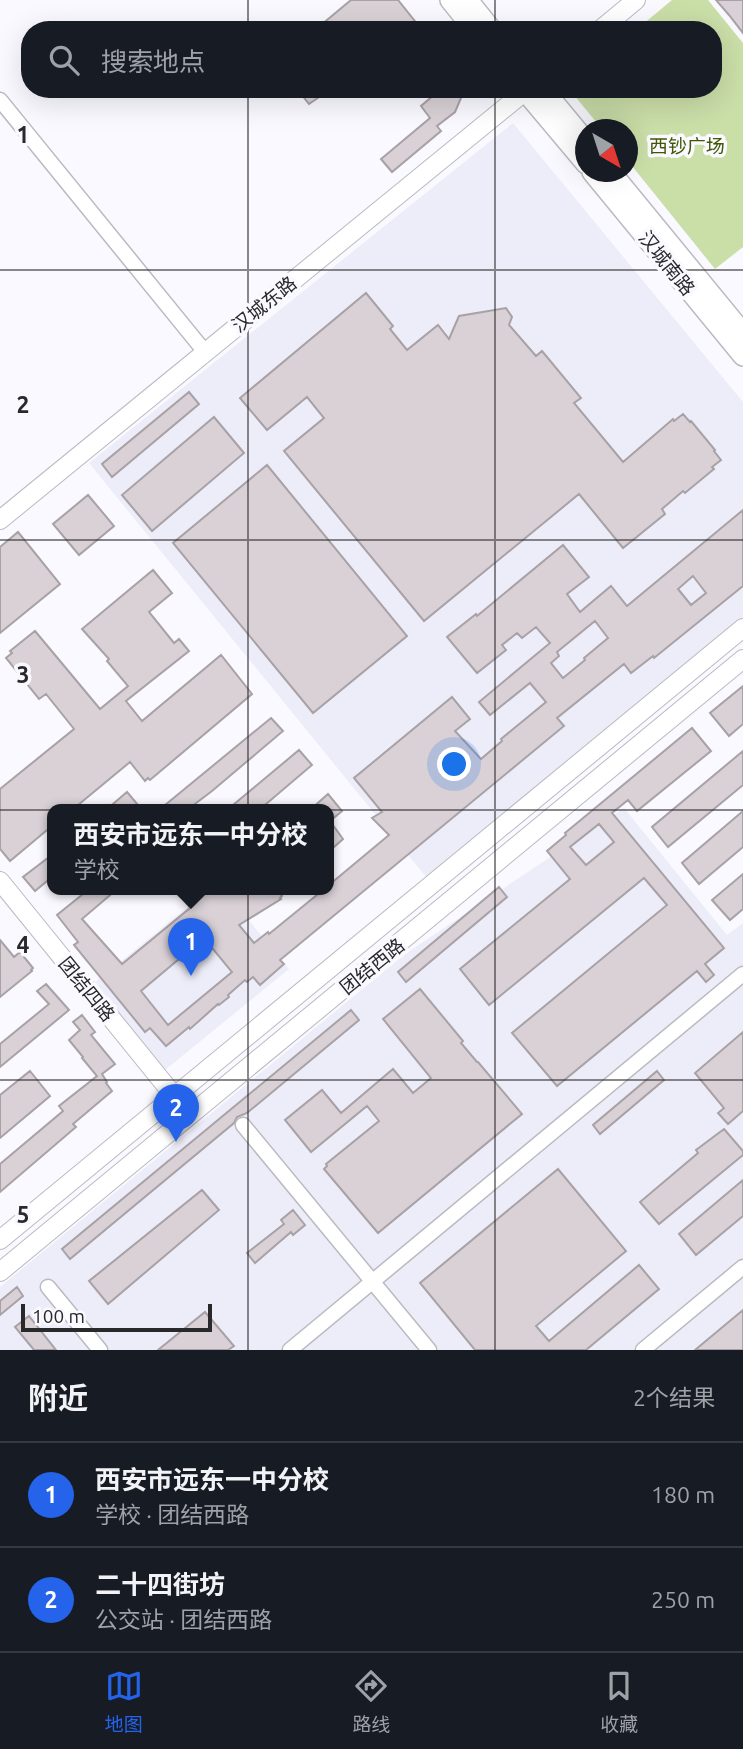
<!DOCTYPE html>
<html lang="zh">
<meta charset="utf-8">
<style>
:root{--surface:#171b24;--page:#242831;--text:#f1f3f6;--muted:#9ea1a6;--line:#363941;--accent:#2563eb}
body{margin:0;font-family:Ubuntu,"Noto Sans SC",sans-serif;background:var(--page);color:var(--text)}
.compass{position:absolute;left:575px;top:119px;width:63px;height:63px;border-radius:50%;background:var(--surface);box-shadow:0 7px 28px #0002;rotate:141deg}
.scale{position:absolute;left:21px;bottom:18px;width:191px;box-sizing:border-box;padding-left:7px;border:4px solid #29292b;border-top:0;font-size:19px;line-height:24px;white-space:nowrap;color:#29292b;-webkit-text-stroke:5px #f9f9ff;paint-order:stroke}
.you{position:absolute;left:455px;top:765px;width:24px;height:24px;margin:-18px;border:5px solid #fff;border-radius:50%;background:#1a73e8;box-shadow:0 0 0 10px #1a73e833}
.badge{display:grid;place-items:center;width:46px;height:46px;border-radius:50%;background:var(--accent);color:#fff;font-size:23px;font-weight:700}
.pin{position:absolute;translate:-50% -58px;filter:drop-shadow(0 2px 4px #0008)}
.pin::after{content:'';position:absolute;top:37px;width:24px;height:21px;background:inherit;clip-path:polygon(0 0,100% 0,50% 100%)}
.popup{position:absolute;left:47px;top:804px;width:287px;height:91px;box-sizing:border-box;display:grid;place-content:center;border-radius:14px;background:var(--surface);filter:drop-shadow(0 2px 5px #0005);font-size:23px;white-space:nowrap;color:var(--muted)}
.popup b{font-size:26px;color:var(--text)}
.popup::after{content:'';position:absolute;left:50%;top:100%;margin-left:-14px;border:14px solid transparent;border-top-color:var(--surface)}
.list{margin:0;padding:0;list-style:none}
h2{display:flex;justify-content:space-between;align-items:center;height:91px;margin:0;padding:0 28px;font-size:30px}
h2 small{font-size:23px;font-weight:400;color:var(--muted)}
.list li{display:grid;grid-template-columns:46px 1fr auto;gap:21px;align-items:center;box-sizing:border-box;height:105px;padding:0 28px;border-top:2px solid var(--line)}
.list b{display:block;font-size:26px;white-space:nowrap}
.list p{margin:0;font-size:23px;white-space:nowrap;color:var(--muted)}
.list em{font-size:23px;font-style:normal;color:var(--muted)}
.icon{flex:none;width:38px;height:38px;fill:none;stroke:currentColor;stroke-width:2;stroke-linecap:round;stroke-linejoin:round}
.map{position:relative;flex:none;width:743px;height:1350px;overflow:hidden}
.search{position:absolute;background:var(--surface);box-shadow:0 7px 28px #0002;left:21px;right:21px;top:21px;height:77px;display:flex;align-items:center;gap:18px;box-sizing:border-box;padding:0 24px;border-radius:28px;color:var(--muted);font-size:26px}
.sheet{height:301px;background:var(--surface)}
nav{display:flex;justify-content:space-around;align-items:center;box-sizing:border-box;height:98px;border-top:2px solid var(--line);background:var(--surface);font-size:19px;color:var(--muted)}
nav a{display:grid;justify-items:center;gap:4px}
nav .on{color:var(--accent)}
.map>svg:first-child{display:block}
.built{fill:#ededf9}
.green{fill:#cadea8}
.building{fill:#d9d1d6;stroke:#a8a1a6;stroke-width:2;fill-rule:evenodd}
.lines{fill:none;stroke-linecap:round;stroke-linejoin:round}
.minor-casing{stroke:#babac1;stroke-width:17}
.tertiary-casing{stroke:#babac1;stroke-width:20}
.secondary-casing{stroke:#babac1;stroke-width:22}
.minor{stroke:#fff;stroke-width:14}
.tertiary{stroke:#fff;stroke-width:18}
.secondary{stroke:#fff;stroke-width:19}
.grid{fill:none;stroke:#29292b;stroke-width:2;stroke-opacity:0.55}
.labels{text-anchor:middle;stroke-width:7;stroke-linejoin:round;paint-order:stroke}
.park-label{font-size:19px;fill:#425704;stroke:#f9f9ff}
.street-label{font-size:19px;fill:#29292b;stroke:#f9f9ff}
.grid-label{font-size:23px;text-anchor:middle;font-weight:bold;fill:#29292b;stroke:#f9f9ff;stroke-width:7;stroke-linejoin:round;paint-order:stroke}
</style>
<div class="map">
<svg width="743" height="1350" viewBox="0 0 743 1350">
<rect width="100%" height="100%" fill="#f9f9ff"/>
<path class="built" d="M 513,123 L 743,402 L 743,617 L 427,878 L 89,463 Z
M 624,808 L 727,935 L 743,923 L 743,1350 L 0,1350 L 0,1287 L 405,954 Z
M 209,890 L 224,890 L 289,969 L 165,1070 L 94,983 Z"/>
<path class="green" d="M 672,0 L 708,0 L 743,43 L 743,247 L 715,269 L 628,161 L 628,130 L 602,129 L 569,89 L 713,89 L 713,30 L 636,30 Z"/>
<path class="building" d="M 351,0 L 398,0 L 422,30 L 315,30 Z
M 716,0 L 743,0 L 743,33 L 729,15 Z
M 297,89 L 331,89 L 309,104 Z
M 441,89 L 462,89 L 461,98 L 455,112 L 437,126 L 441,131 L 392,172 L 381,159 L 430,118 L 421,106 Z
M 366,293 L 393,326 L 390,329 L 407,350 L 438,325 L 449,339 L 459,316 L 506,308 L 512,317 L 509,325 L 536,356 L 542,351 L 581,398 L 574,403 L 623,462 L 673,419 L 674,421 L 683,414 L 690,422 L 691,421 L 715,450 L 714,451 L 721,460 L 712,467 L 714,469 L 685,493 L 683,491 L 662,509 L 665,514 L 623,548 L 579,494 L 424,621 L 284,451 L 324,418 L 307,397 L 267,430 L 240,398 Z
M 189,392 L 199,404 L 112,477 L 102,464 Z
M 214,417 L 244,453 L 152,531 L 122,495 Z
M 267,465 L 407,636 L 313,713 L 173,543 Z
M 88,495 L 114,526 L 79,555 L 53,524 Z
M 743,510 L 743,586 L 654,658 L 653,656 L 631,673 L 624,664 L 557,718 L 564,726 L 280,960 L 284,964 L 260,985 L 253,977 L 247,982 L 245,980 L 228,995 L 229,997 L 219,1005 L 218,1004 L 190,1029 L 189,1027 L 166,1046 L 150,1028 L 145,1032 L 74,945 L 78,942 L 57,915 L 88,890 L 116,890 L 82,919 L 122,964 L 190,908 L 176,890 L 277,890 L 282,896 L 280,898 L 281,899 L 239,925 L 254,943 L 268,932 L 269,934 L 323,890 L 329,890 L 329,885 L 389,835 L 372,818 L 382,812 L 354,778 L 452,697 L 470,719 L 455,731 L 481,759 L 502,741 L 501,739 L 546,702 L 530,683 L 490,715 L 479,702 L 550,643 L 536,627 L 522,638 L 517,633 L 502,645 L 506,650 L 477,673 L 447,637 L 476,614 L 477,616 L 563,545 L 589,577 L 567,594 L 580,612 L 611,586 L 627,606 ZM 693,576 L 706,593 L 691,605 L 678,589 ZM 595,621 L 608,638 L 584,658 L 585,660 L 563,678 L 551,663 L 559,656 L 557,652 ZM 204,938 L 232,972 L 168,1025 L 141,991 Z
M 18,532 L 60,584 L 0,633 L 0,547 Z
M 153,570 L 172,593 L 149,612 L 174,643 L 179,639 L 189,651 L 126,701 L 142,721 L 221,655 L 252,694 L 150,780 L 148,778 L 145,781 L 130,762 L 72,810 L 53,810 L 53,825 L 10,861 L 0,849 L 0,789 L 74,729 L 46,694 L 39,699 L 6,658 L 12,653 L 10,651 L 35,631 L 100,709 L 128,686 L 107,661 L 109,659 L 82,629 Z
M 743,686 L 743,724 L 729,736 L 710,713 Z
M 271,718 L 283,731 L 212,791 L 187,810 L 159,810 Z
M 692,728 L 711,751 L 637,811 L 628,800 L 612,813 L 724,948 L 705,964 L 714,975 L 706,982 L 697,971 L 557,1086 L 512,1033 L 667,905 L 644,878 L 489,1005 L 460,969 L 570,879 L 547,851 L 566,835 L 565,833 ZM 599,824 L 614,842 L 586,865 L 570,847 Z
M 299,750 L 312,765 L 259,810 L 227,810 Z
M 743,751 L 743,785 L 668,847 L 652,827 Z
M 127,792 L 138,805 L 133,810 L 106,810 Z
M 328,794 L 342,811 L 330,821 L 343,839 L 334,847 L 329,841 L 329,810 L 310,810 Z
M 743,811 L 743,847 L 699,884 L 682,863 Z
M 53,854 L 53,876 L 35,891 L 23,877 Z
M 743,874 L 743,909 L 730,920 L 712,900 Z
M 499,887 L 507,897 L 406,982 L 398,972 Z
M 0,940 L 14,957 L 20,952 L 33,968 L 31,970 L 32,971 L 0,997 Z
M 46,984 L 69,1010 L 0,1067 L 0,1044 L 49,1004 L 37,991 Z
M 420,989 L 463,1041 L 461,1043 L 477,1062 L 478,1062 L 522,1114 L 378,1233 L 324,1169 L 327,1166 L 326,1164 L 379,1121 L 367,1106 L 311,1152 L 285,1120 L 322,1090 L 341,1113 L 393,1069 L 413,1093 L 431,1078 L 383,1019 Z
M 351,1010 L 359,1020 L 247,1113 L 237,1117 L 234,1123 L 70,1259 L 62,1249 Z
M 82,1015 L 95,1032 L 91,1035 L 115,1064 L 102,1074 L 107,1082 L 106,1083 L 112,1091 L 73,1124 L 76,1127 L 0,1192 L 0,1164 L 63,1111 L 59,1106 L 97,1076 L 82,1058 L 83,1057 L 69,1040 L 80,1030 L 73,1022 Z
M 743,1032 L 743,1111 L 728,1124 L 718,1113 L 724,1108 L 695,1073 Z
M 30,1071 L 50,1096 L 0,1138 L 0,1095 Z
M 657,1071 L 664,1080 L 600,1134 L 593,1125 Z
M 724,1129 L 743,1151 L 743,1155 L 659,1224 L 640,1202 L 698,1153 L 696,1150 Z
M 558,1169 L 626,1251 L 536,1326 L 549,1341 L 639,1265 L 659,1289 L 586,1350 L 475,1350 L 420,1283 Z
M 743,1180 L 743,1216 L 696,1255 L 679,1234 Z
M 202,1190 L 219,1210 L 108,1304 L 89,1281 Z
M 293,1210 L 305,1225 L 293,1235 L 291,1232 L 255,1263 L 247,1253 L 284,1224 L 281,1220 Z
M 17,1287 L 23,1296 L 0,1315 L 0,1301 Z
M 743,1310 L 743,1350 L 695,1350 Z
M 205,1312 L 234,1346 L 228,1350 L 158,1350 Z
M 29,1316 L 56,1350 L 34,1350 L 15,1327 Z"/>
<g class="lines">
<defs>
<path id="minor" d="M 0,100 L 205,352
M 243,1125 L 429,1350
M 48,1287 L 100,1350
M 290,1350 L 743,974
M 643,1350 L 743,1267"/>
<path id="tertiary" d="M 600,30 L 636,0
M 0,520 L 528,89
M 0,881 L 175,1097
M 0,1240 L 743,628
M 0,1272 L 743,659"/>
<path id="secondary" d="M 450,0 L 474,30
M 468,0 L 492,30
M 523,89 L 586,164
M 543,89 L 586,141
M 592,172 L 743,356
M 611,172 L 743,333"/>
</defs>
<use href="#minor" class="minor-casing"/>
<use href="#tertiary" class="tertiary-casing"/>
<use href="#secondary" class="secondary-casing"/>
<use href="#minor" class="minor"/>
<use href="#tertiary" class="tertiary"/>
<use href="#secondary" class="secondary"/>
</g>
<path class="grid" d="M 248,0 L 248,30M 495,0 L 495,30M 248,89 L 248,1350M 495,89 L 495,1350M 0,270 L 743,270M 0,540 L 743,540M 0,810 L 743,810M 0,1080 L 743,1080"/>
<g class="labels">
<g class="park-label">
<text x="687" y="153">西钞广场</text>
</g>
<g class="street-label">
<text transform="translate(667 263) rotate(51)" y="7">汉城南路</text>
<text transform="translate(264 304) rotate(-39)" y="7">汉城东路</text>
<text transform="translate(372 966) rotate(-39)" y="7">团结西路</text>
<text transform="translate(87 989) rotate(51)" y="7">团结四路</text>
</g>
</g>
<g class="grid-label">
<text x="23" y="143">1</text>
<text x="23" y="413">2</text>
<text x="23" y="683">3</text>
<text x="23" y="953">4</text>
<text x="23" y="1223">5</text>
</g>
</svg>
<svg class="compass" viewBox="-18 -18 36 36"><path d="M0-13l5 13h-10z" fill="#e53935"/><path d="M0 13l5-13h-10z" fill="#9ea1a6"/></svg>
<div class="scale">100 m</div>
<div class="you"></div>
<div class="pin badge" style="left:191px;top:976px">1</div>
<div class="popup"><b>西安市远东一中分校</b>学校</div>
<div class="pin badge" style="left:176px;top:1142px">2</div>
<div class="search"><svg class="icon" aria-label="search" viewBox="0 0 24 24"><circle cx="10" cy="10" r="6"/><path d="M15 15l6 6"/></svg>搜索地点</div>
</div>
<section class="sheet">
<h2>附近<small>2个结果</small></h2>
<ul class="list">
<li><span class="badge">1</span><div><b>西安市远东一中分校</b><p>学校 · 团结西路</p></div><em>180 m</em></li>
<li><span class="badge">2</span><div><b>二十四街坊</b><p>公交站 · 团结西路</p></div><em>250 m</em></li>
</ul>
</section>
<nav>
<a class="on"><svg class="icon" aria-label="map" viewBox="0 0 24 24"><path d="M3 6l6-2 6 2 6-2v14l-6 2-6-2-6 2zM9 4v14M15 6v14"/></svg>地图</a>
<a><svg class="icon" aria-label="directions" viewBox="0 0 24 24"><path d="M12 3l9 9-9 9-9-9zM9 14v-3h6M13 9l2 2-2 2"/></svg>路线</a>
<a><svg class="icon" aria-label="saved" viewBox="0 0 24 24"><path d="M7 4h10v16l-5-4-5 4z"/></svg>收藏</a>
</nav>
